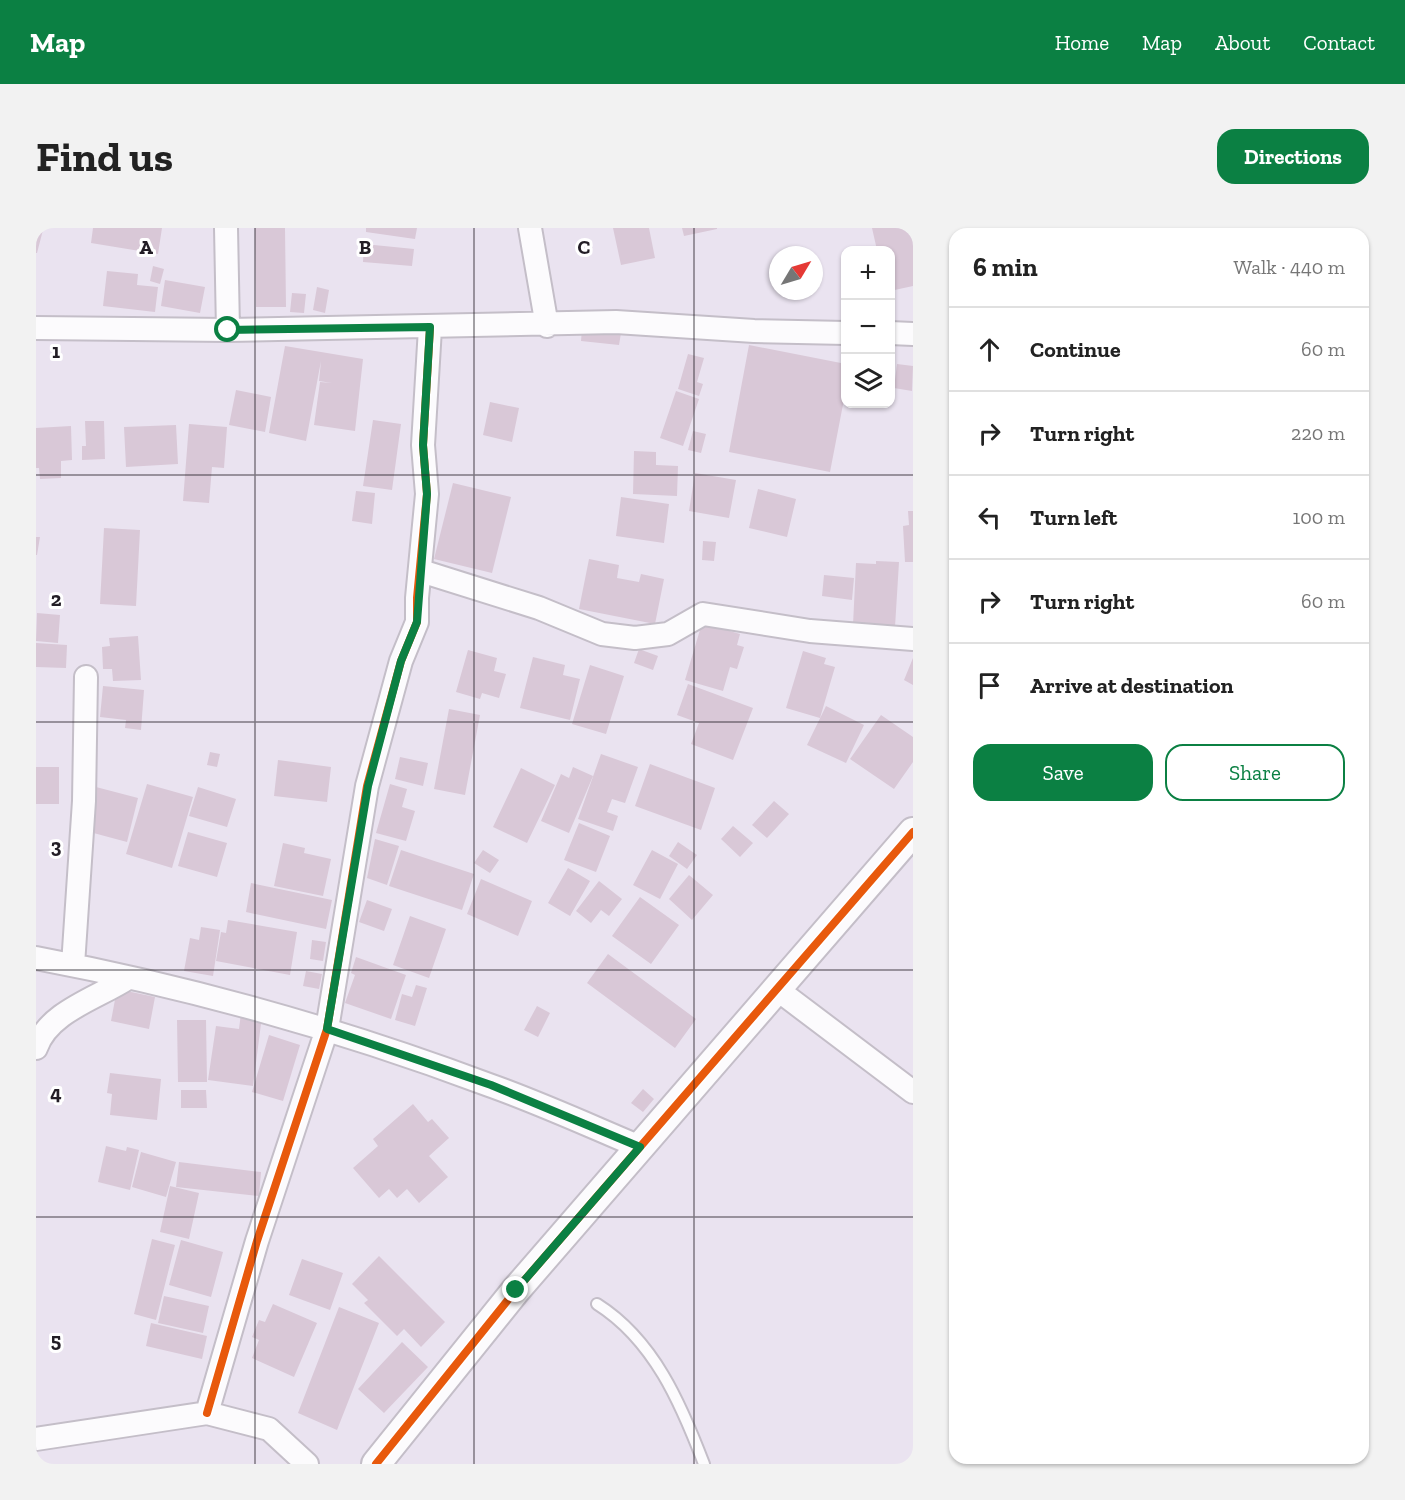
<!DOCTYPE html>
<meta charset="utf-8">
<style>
:root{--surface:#fff;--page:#f2f2f2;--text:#222;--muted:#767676;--line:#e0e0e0;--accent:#0b8043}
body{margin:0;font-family:"Zilla Slab",serif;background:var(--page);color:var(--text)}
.controls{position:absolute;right:18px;top:18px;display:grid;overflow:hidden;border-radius:12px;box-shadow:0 2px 4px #0004}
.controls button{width:54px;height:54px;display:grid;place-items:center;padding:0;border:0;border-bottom:2px solid var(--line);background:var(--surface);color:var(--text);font:30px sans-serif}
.compass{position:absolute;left:733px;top:18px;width:54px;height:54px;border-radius:50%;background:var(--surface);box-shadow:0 2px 4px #0004;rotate:52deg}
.stop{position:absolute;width:18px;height:18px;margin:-14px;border:4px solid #0b8043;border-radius:50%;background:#fff}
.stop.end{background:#0b8043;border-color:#fff;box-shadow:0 2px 6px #0008}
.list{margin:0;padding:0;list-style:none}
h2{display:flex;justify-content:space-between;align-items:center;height:78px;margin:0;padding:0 24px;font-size:26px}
h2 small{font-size:20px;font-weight:400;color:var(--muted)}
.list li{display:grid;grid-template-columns:39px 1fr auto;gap:18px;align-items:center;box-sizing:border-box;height:84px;padding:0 24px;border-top:2px solid var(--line)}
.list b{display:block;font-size:22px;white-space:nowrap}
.list em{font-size:20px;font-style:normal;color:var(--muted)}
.actions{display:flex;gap:12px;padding:18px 24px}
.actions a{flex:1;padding:14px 0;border:2px solid var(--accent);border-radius:18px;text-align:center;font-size:21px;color:var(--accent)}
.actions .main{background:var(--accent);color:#fff}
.icon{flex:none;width:33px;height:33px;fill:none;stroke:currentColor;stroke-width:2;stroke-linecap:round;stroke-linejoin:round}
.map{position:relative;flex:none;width:877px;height:1236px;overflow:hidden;border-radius:18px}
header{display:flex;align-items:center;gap:36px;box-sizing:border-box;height:84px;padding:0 30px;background:var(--accent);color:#fff}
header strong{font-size:28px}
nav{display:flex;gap:33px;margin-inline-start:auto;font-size:21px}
.intro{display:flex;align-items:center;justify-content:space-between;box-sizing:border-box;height:144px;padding:0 36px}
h1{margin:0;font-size:42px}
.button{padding:15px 27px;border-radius:18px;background:var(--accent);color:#fff;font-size:21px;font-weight:700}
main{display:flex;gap:36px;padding:0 36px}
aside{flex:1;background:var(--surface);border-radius:18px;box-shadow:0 2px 4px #0004}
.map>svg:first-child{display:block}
.building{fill:#d9c8d7}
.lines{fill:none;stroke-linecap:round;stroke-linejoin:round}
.service-casing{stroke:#c4bec8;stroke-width:14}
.minor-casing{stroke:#c4bec8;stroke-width:26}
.tertiary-casing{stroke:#c4bec8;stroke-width:32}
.service{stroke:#fcfbfd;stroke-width:10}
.minor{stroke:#fcfbfd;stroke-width:22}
.tertiary{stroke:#fcfbfd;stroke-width:28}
.cycleway-casing{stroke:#fff;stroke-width:11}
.cycleway{stroke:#e8590c;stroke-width:8}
.route{stroke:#0b8043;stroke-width:8}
.grid{fill:none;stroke:#221d25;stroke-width:1.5;stroke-opacity:0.55}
.grid-label{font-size:20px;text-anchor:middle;font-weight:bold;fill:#221d25;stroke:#fff;stroke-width:6;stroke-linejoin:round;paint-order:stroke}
</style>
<header>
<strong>Map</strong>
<nav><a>Home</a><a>Map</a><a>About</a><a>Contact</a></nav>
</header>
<div class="intro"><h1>Find us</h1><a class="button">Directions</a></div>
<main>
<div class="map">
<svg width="877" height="1236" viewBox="0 0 877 1236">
<rect width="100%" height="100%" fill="#eae3f0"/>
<path class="building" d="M 0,0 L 7,2 L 1,25 L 0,25 Z
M 57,0 L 126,0 L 122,26 L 55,15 Z
M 219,0 L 249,0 L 250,79 L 220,79 Z
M 330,0 L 381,0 L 379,11 L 330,4 Z
M 577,0 L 613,0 L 619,30 L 585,37 Z
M 646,0 L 681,0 L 681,1 L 648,8 Z
M 836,0 L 877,0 L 877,58 L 854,63 L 854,22 L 841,22 Z
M 328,16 L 378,21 L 376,38 L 327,34 Z
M 117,38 L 128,41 L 124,56 L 114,53 Z
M 71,43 L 102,46 L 101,57 L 122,59 L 119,84 L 67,78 Z
M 129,52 L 169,59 L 164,85 L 125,78 Z
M 281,59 L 293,62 L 289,85 L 277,82 Z
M 256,65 L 270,66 L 268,85 L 254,84 Z
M 546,101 L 585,105 L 583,117 L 545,113 Z
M 713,117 L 810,136 L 810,161 L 794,244 L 693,224 Z
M 249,118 L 327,131 L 319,203 L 278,197 L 284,154 L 296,155 L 283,153 L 285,133 L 270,213 L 233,205 Z
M 652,126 L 668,130 L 661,154 L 667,156 L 663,168 L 642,161 Z
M 861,136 L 877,138 L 876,163 L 858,160 Z
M 200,162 L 235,169 L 229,204 L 193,197 Z
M 640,163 L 663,171 L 647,218 L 624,210 Z
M 454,174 L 483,180 L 476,214 L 447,207 Z
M 337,192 L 365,196 L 356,262 L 327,258 Z
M 49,193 L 68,193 L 69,231 L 46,232 L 46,218 L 50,218 Z
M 153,196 L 191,199 L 188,240 L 176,239 L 173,275 L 147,273 Z
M 140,197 L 142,236 L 90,239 L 88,199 Z
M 35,198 L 36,232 L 25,233 L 25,250 L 4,251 L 3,240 L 0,240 L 0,200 Z
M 657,203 L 670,206 L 665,225 L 652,222 Z
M 598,223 L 620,224 L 620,237 L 642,238 L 641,268 L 597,266 Z
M 659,245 L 700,252 L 693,290 L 653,283 Z
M 417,255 L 475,269 L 456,345 L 398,331 Z
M 722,261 L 760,271 L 751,309 L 713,300 Z
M 320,263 L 339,265 L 336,296 L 316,293 Z
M 585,269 L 633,276 L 628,315 L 580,308 Z
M 872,283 L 877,283 L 877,334 L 869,334 L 867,298 L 873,297 Z
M 68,300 L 104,302 L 100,378 L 64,376 Z
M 0,309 L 4,309 L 1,327 L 0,327 Z
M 667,313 L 680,314 L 678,333 L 666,332 Z
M 553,331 L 583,337 L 581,350 L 603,354 L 605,346 L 628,351 L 619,396 L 543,381 Z
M 840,333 L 863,334 L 859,399 L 817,397 L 820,335 L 840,336 Z
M 788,347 L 818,350 L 816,372 L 786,368 Z
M 1,385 L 24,387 L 22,415 L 0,413 Z
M 666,395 L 704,406 L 701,417 L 708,419 L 701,441 L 694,439 L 687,463 L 649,452 Z
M 102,408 L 105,452 L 77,453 L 76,441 L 67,441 L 66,419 L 74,418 L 73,410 Z
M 0,415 L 31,417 L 30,440 L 0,439 Z
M 603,421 L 622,428 L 617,442 L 598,435 Z
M 432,422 L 461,430 L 458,443 L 470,446 L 463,470 L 446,465 L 444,471 L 420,464 Z
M 767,423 L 790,430 L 788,436 L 799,439 L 784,490 L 750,480 Z
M 497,429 L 529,437 L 527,447 L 544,451 L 534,492 L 484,480 Z
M 877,430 L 877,457 L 868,452 Z
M 554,437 L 588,448 L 570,506 L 536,496 Z
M 652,456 L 717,480 L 697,532 L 655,516 L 663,495 L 641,487 Z
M 67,458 L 108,462 L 105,502 L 89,500 L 90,492 L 64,489 Z
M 790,478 L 828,497 L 810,535 L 771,517 Z
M 413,481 L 444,487 L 429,567 L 398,561 Z
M 845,487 L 877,509 L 877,534 L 858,561 L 814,531 Z
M 174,524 L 184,526 L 181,539 L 171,537 Z
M 565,526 L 602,539 L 589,575 L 576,571 L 571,584 L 582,588 L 577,603 L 542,591 Z
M 364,529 L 392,535 L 387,558 L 359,551 Z
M 242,532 L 295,539 L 291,574 L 238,568 Z
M 614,536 L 679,560 L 665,602 L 599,578 Z
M 0,539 L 23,539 L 23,576 L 0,576 Z
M 537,539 L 557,548 L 533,605 L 505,593 L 525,546 L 533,550 Z
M 485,540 L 519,557 L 491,615 L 457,599 Z
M 111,556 L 157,569 L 136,640 L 90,626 Z
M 354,556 L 371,561 L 366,579 L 379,583 L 370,613 L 340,605 Z
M 60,559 L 102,570 L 91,614 L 50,603 Z
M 162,559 L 200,571 L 191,599 L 153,588 Z
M 738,573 L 753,586 L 731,610 L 716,597 Z
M 543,595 L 574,608 L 560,644 L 528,632 Z
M 697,598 L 717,615 L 704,629 L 685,611 Z
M 152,604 L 191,615 L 181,649 L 142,638 Z
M 339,611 L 363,618 L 351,657 L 331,650 Z
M 642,614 L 661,627 L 651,641 L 633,628 Z
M 247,615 L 269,620 L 268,625 L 295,631 L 287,668 L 238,658 Z
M 365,622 L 438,646 L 426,682 L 353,658 Z
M 447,622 L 463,632 L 454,645 L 438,635 Z
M 616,622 L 642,636 L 624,671 L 597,657 Z
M 532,640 L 554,653 L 534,688 L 512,675 Z
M 653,647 L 677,667 L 656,692 L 633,671 Z
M 445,651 L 496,673 L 482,708 L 431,686 Z
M 563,653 L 586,671 L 573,688 L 565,682 L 555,695 L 540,683 Z
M 215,655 L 296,672 L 290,701 L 210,684 Z
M 604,669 L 643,697 L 615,736 L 576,708 Z
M 331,672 L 356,681 L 348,703 L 323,694 Z
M 374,688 L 410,701 L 393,750 L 357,737 Z
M 192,692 L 261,704 L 254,747 L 180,733 L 185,704 L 190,705 Z
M 165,699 L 184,702 L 177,748 L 148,743 L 154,710 L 163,712 Z
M 276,712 L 290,714 L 287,733 L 274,731 Z
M 572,726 L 660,791 L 639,820 L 551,755 Z
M 320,729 L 370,747 L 355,791 L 309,775 L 319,747 L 315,745 Z
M 270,743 L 286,746 L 283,761 L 267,758 Z
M 380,757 L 391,760 L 379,798 L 359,792 L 366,766 L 376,769 Z
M 81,761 L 119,769 L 113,801 L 75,793 Z
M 501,778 L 514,785 L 502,809 L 488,802 Z
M 205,785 L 226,788 L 217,858 L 172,852 L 180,798 L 203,801 Z
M 141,792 L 170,792 L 171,854 L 142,854 Z
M 233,807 L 264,817 L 247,873 L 216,864 Z
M 74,845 L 125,851 L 121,892 L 74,887 L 76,866 L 71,865 Z
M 607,861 L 618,871 L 607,884 L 595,875 Z
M 145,862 L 170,862 L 171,880 L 145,880 Z
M 377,876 L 392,894 L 396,891 L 413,910 L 393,928 L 412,949 L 383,975 L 371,961 L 361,970 L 353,961 L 343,970 L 317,940 L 342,918 L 337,911 Z
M 70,918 L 90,923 L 91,919 L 103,922 L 94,962 L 62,954 Z
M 105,924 L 140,934 L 130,969 L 96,959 Z
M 143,934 L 225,944 L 223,968 L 140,959 Z
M 134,958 L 163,965 L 153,1011 L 124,1004 Z
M 116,1011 L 139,1017 L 120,1092 L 98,1086 Z
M 145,1012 L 187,1024 L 175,1069 L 133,1057 Z
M 343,1028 L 409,1094 L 385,1119 L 368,1101 L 361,1108 L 328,1075 L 332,1072 L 316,1056 Z
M 266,1031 L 307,1045 L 294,1082 L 253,1067 Z
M 128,1068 L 173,1078 L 167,1105 L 122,1095 Z
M 237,1076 L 281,1095 L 258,1149 L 216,1130 L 223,1112 L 216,1109 L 223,1092 L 229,1094 Z
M 303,1079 L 343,1095 L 301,1202 L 262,1185 Z
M 115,1095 L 171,1108 L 166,1131 L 110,1118 Z
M 366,1114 L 392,1139 L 348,1185 L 322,1161 Z"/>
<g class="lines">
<defs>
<path id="service" d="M 561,1076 C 618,1112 645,1176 668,1236"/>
<path id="minor" d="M 190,0 L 192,102
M 494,0 L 511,98
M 0,100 L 192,102 L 580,94 L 718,103 L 810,105
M 854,105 L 877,106
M 385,343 L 503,380 L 566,406 L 599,410 L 632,406 L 667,386 L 774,403 L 877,411
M 0,730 C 154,759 306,802 453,857 C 504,875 554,898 604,919
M 37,737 L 48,573 L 50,449
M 742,762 L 877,864
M 0,820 C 13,783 62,770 92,750
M 171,1185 L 221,1013 L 291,801 L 331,558 L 365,433 L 381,394 L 381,370 L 391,266 L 387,217 L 394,100
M 0,1211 L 171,1185 L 233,1201 L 271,1236"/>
<path id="tertiary" d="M 340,1236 L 480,1062 L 877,604"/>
</defs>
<use href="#service" class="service-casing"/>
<use href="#minor" class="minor-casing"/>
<use href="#tertiary" class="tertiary-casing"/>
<use href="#service" class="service"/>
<use href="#minor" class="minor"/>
<use href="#tertiary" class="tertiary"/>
<defs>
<path id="cycleway" d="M 171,1185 L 221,1013 L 291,801 L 331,558 L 365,433 L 381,394 L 381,370 L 391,266 L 387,217 L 394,100
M 340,1236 L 480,1062 L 877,604"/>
</defs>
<use href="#cycleway" class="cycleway-casing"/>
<use href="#cycleway" class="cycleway"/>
</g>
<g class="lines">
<path class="route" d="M 192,102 L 394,99 L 387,217 L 391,266 L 381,394 L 365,433 L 332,558 L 291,801 L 455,857 L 604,919 L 480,1062"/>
</g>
<path class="grid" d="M 219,0 L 219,1236M 438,0 L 438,1236M 658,0 L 658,1236M 0,247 L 877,247M 0,494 L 877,494M 0,742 L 877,742M 0,989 L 877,989"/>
<g class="grid-label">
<text x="110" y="26">A</text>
<text x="329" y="26">B</text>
<text x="548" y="26">C</text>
<text x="20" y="130">1</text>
<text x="20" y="378">2</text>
<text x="20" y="625">3</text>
<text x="20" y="872">4</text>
<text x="20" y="1119">5</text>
</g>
</svg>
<div class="controls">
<button>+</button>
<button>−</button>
<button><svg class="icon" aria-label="layers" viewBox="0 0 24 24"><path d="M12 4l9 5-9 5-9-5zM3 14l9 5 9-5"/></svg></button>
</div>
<svg class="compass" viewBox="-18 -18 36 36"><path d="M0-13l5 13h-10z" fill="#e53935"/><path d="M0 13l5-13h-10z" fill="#767676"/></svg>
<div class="stop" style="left:192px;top:102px"></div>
<div class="stop end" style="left:480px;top:1062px"></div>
</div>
<aside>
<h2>6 min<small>Walk · 440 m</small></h2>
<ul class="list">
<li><svg class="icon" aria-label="ahead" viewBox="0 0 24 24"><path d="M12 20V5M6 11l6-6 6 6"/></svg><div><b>Continue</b></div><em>60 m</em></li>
<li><svg class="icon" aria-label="right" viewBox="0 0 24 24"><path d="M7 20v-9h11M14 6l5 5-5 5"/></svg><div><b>Turn right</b></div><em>220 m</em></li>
<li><svg class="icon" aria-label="left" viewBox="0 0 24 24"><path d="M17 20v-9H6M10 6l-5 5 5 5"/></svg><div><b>Turn left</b></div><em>100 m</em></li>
<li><svg class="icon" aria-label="right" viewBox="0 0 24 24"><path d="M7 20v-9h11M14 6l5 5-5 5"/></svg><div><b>Turn right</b></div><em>60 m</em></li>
<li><svg class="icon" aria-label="arrive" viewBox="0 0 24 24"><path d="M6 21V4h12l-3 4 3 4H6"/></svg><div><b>Arrive at destination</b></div></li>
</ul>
<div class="actions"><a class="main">Save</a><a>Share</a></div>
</aside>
</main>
